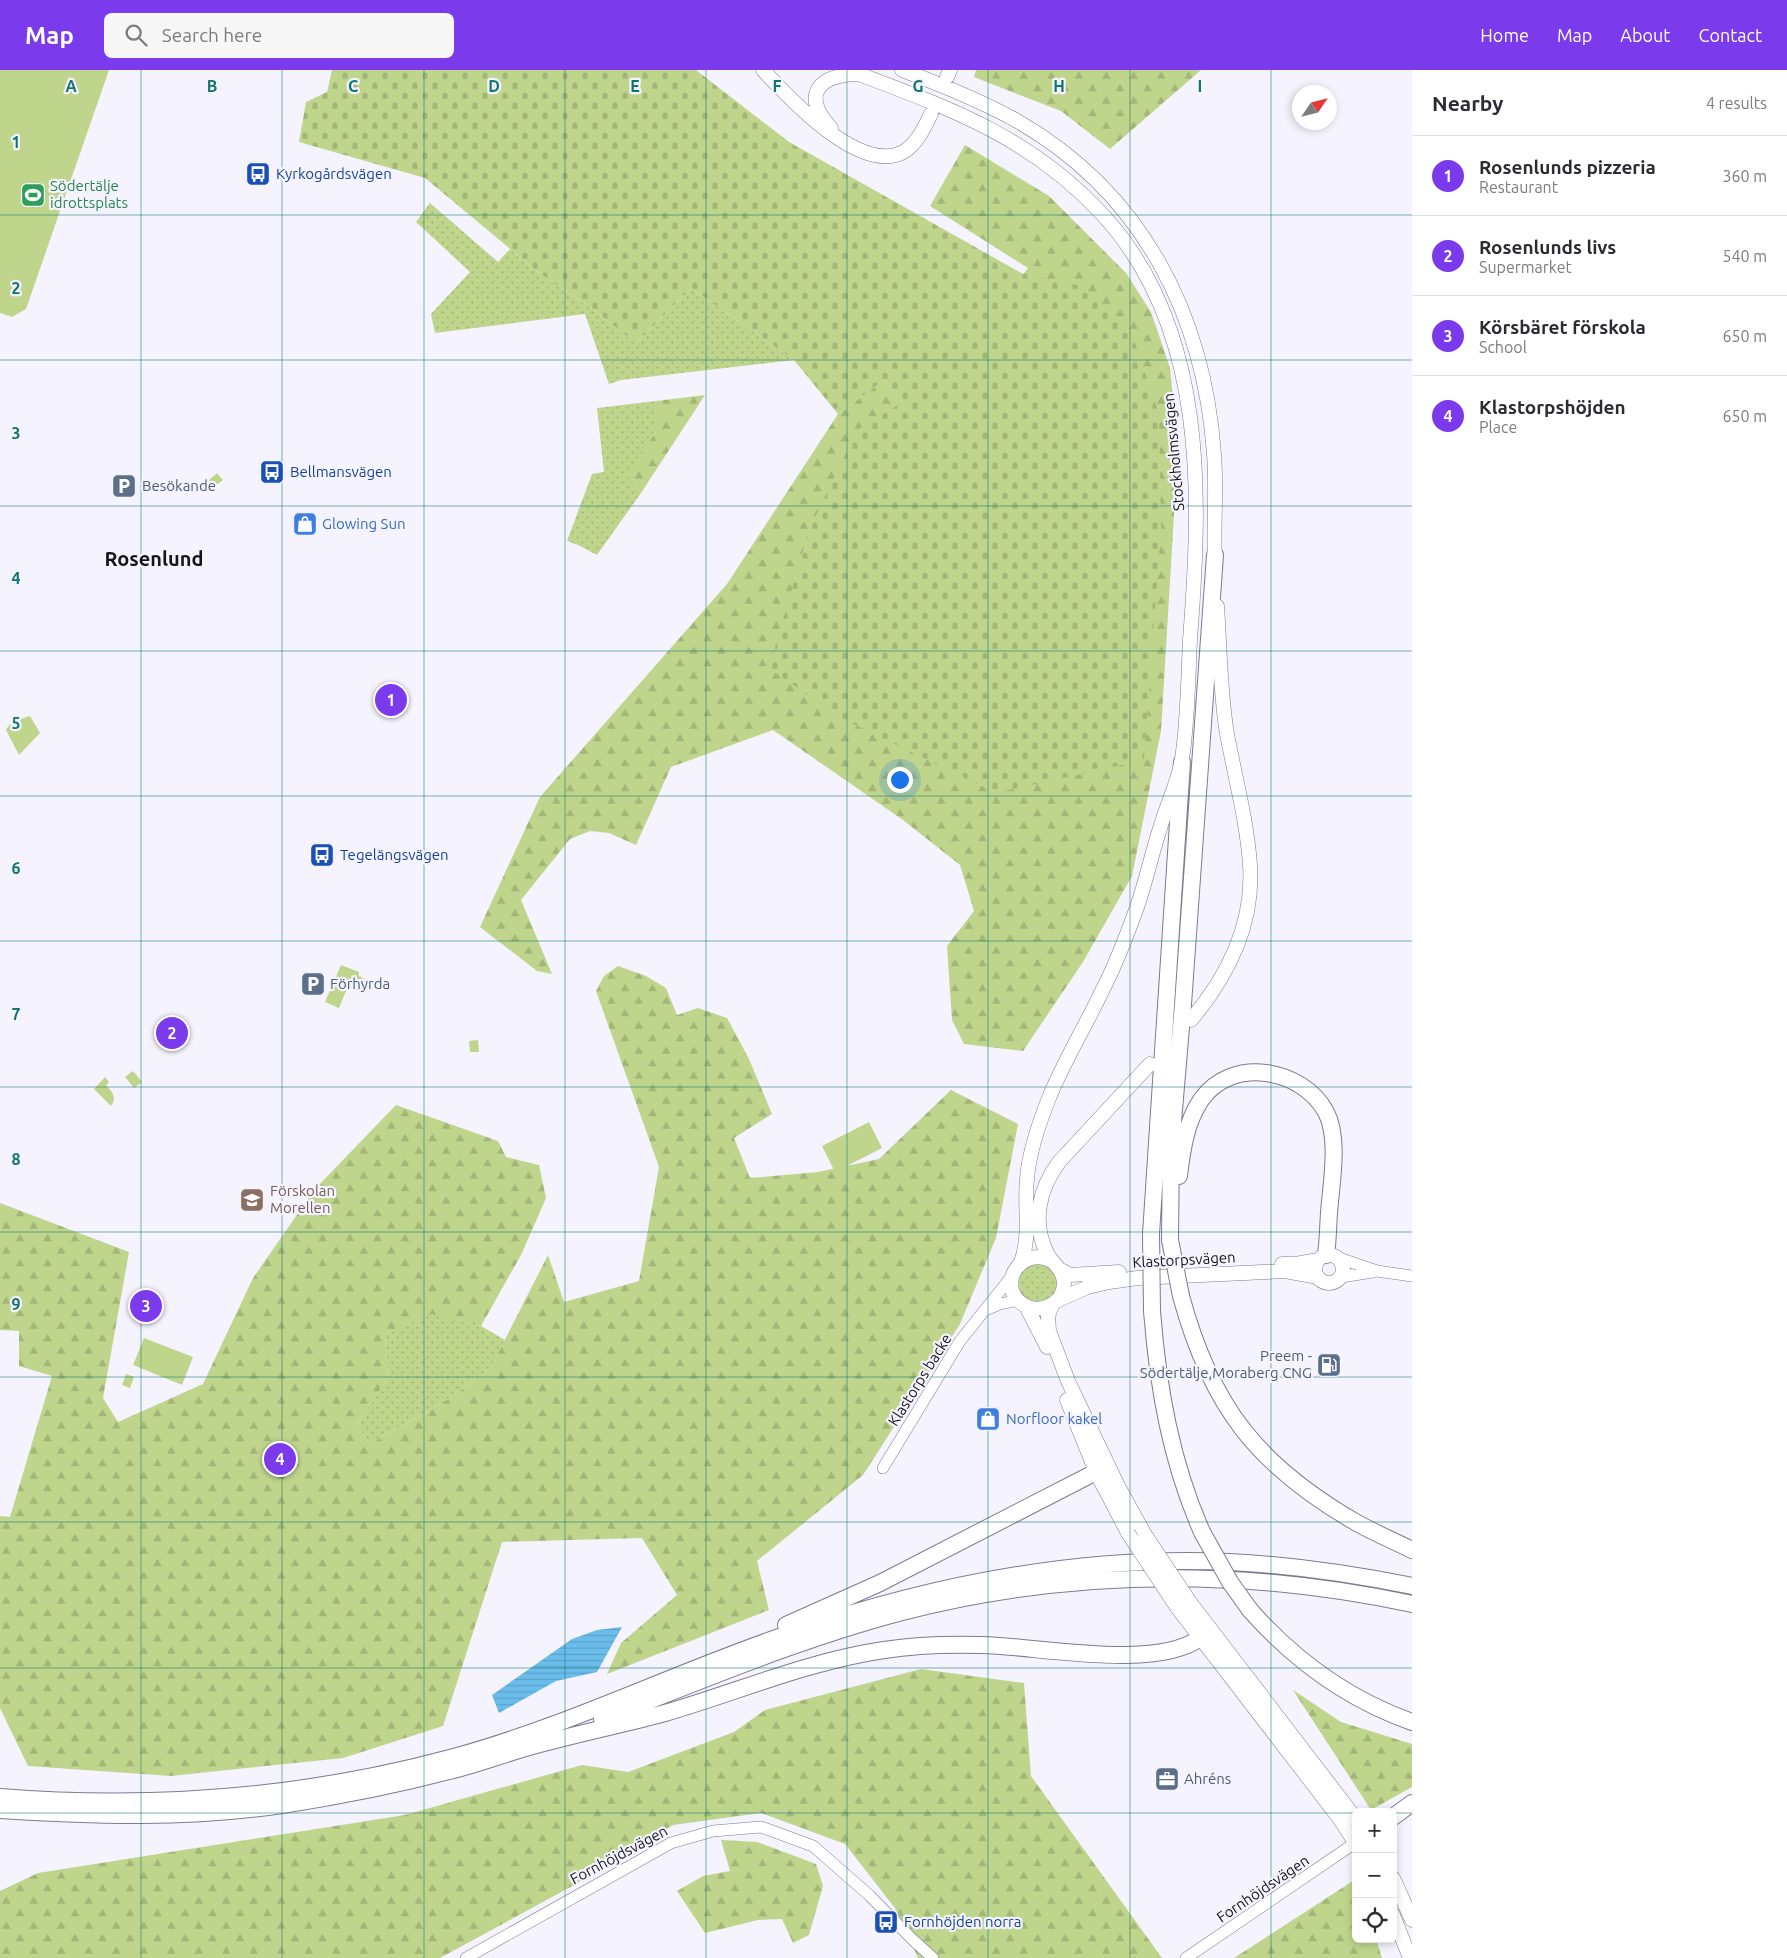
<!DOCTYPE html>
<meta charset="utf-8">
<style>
:root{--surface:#fff;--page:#f7f7f7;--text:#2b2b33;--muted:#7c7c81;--line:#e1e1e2;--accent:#7c3aed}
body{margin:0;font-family:Ubuntu,sans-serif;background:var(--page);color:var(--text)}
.controls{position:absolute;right:15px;bottom:15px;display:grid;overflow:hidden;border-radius:8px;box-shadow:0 2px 8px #0003}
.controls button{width:45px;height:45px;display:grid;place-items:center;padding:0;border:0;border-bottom:1px solid var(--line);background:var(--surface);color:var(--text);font:25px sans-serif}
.compass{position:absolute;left:1292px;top:15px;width:45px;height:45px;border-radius:50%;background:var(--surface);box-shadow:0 2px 8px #0003;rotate:55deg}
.you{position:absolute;left:899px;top:709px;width:18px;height:18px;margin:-12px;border:4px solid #fff;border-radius:50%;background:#1a73e8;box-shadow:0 0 0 8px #1a73e833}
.badge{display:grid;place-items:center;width:32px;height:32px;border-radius:50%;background:var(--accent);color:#fff;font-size:16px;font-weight:700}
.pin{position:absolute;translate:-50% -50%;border:2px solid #fff;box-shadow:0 1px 5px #0006}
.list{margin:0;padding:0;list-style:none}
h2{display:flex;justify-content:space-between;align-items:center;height:65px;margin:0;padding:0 20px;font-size:21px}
h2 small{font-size:16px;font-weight:400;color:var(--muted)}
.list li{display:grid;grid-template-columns:32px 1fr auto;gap:15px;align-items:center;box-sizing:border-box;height:80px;padding:0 20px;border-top:1px solid var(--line)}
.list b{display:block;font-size:19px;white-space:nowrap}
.list p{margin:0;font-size:16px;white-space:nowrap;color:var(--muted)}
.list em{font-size:16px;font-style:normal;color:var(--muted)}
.icon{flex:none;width:28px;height:28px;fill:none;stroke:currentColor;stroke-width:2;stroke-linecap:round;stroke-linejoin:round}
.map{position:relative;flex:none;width:1412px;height:1888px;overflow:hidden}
header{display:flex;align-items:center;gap:30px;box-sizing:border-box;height:70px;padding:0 25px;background:var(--accent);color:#fff}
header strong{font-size:24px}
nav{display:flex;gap:28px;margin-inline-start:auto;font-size:18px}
.search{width:350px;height:45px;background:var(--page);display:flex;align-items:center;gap:12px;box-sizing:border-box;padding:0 18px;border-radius:8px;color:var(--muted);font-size:19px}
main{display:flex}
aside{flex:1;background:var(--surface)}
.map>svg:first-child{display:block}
.grass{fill:url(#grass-dots)}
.forest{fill:url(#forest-firs)}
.cemetery{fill:url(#cemetery-stones)}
.park{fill:#bfd58c}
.water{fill:url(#water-rules)}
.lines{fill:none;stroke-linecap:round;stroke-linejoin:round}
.minor-casing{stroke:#7e7a94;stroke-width:12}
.major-casing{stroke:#7e7a94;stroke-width:15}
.highway-casing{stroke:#7e7a94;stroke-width:18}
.minor{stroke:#fff;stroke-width:11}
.major{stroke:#fff;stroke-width:14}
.highway{stroke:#fff;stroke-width:16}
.major-bridge-casing{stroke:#7e7a94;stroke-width:15;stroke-linecap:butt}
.highway-bridge-casing{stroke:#7e7a94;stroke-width:18;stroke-linecap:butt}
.major-bridge{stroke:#fff;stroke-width:14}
.highway-bridge{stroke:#fff;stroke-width:16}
.grid{fill:none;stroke:#0f766e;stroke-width:1;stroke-opacity:0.55}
.labels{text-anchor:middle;stroke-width:4.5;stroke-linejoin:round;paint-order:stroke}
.transit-label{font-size:15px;fill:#164399;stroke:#f4f3fe;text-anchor:start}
.leisure-label{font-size:15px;fill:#27864d;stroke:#f4f3fe;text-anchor:start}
.street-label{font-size:15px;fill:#15131d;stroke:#f4f3fe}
.service-label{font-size:15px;fill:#4e5e75;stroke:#f4f3fe;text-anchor:start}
.shop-label{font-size:15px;fill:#366cbe;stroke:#f4f3fe;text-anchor:start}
.education-label{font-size:15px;fill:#785e54;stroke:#f4f3fe;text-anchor:start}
.district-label{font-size:20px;font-weight:bold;fill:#15131d;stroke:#f4f3fe}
.grid-label{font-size:16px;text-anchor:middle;font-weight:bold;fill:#0f766e;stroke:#f4f3fe;stroke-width:4.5;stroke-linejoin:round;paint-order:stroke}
</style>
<header>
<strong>Map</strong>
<div class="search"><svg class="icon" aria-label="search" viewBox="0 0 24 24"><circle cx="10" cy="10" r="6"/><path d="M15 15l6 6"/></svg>Search here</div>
<nav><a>Home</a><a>Map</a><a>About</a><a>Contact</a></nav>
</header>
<main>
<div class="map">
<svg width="1412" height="1888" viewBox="0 0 1412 1888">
<defs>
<pattern id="grass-dots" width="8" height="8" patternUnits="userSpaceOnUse" patternTransform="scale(1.25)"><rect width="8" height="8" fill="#bfd58c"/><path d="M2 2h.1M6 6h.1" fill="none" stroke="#a3b678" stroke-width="1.8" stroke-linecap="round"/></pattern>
<pattern id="forest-firs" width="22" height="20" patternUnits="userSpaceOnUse" patternTransform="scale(1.25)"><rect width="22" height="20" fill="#bfd58c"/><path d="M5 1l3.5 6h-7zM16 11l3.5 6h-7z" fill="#a3b678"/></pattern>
<pattern id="cemetery-stones" width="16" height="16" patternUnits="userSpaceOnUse" patternTransform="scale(1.25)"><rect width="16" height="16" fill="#bfd58c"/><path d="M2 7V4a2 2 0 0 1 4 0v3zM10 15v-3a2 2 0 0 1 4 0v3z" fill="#a3b678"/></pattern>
<pattern id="water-rules" width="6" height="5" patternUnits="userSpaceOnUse" patternTransform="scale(1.25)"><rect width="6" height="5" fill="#6abdeb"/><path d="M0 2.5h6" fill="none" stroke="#5ba2c9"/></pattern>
</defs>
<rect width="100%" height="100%" fill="#f4f3fe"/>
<path class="grass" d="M 430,133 L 498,192 L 510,179 L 539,203 L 591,238 L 636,273 L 691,218 L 794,290 L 621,310 L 609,314 L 585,244 L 435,263 L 431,244 L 470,202 L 416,152 Z
M 656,331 L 656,362 L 627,405 L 641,423 L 597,485 L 578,475 L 567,471 L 592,404 L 604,402 L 597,338 Z
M1019 1213a19 19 0 1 1 38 0a19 19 0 1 1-38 0Z
M 432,1243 L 481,1256 L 505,1270 L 490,1299 L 447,1330 L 370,1374 L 356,1355 L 388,1308 L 385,1264 Z"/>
<path class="forest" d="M 976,0 L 1201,0 L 1110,79 L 1061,41 L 974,7 Z
M 965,75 L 1049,126 L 1126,203 L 1151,242 L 1170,298 L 1178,379 L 1161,661 L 1132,806 L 1083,892 L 1023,981 L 964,974 L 952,950 L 947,876 L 974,841 L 960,795 L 903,750 L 773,660 L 671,697 L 636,775 L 609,763 L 590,761 L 570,769 L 521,830 L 552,904 L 537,901 L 480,857 L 540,727 L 727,514 L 838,344 L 884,310 L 903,332 L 970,275 L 1028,198 L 930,136 Z
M 705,325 L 641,423 L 626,405 L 656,362 L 656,331 Z
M 618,896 L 646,906 L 666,918 L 677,945 L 698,938 L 727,948 L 749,989 L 772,1044 L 734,1068 L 750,1108 L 818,1102 L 879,1089 L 951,1020 L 1018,1054 L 996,1168 L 960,1254 L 863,1405 L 757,1491 L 769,1540 L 607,1604 L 621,1573 L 677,1525 L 642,1468 L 502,1472 L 443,1656 L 343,1688 L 171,1706 L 28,1696 L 0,1638 L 0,1446 L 10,1447 L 52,1306 L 19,1296 L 19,1261 L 0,1260 L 0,1133 L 129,1182 L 103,1328 L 118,1352 L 203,1314 L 253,1208 L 315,1119 L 396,1035 L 498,1071 L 506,1087 L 539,1095 L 546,1128 L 521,1185 L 481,1256 L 432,1244 L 385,1264 L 388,1308 L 356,1355 L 370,1374 L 447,1330 L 490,1299 L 548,1185 L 564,1232 L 639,1211 L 659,1097 L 596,921 L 604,906 Z
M 921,1599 L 1024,1613 L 1031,1706 L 1162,1888 L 918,1888 L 895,1838 L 845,1774 L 761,1743 L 673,1755 L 576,1814 L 440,1888 L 0,1888 L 0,1821 L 38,1803 L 405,1745 L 582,1695 L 628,1702 L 734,1662 L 765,1640 Z
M 1293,1620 L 1341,1652 L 1412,1674 L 1412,1717 L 1371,1740 Z
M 721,1770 L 757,1772 L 816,1794 L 823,1816 L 809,1865 L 793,1873 L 782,1849 L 758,1850 L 705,1863 L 677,1821 L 703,1806 L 730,1801 Z
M 1356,1809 L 1356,1869 L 1376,1869 L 1382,1888 L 1234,1888 Z"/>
<path class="cemetery" d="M 332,0 L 696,0 L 789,72 L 1023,204 L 1082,216 L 1131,261 L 1159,344 L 1161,458 L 1144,690 L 996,723 L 839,647 L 769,598 L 809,460 L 857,360 L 903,332 L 884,310 L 838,344 L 794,290 L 691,218 L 636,273 L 591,238 L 539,203 L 425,108 L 299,72 L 306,32 L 327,22 Z"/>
<path class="park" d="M 0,0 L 109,0 L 26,239 L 12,247 L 0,243 Z
M 217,403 L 223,410 L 214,417 L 209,410 Z
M 30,646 L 40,663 L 19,685 L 6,660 C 10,651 21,649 30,646 Z
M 341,895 L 359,902 L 359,906 L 369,912 L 366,919 L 356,915 L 346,921 L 339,938 L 325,932 Z
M 478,970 L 479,982 L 470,982 L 469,971 Z
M 133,1001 L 142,1012 L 134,1018 L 125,1007 Z
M 105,1007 L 109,1012 L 106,1015 C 113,1023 117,1027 111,1036 L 94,1019 Z
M 869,1052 L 882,1078 L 835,1102 L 822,1076 Z
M 144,1268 L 193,1287 L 182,1315 L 133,1295 Z
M 126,1304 L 134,1307 L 130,1318 L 122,1315 Z"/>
<path class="water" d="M 622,1557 L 597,1602 L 556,1611 L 499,1643 L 492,1625 L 572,1569 L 597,1560 Z"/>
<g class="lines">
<defs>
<path id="minor" d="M 1339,1188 L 1377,1201 L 1412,1206
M 1341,1207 L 1373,1202
M 988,1239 L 1000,1234 L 1018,1230
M 883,1398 L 960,1271 L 1012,1206
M 466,1888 L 671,1773 L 713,1761 L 761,1757 L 813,1776 L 869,1825 L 912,1869 L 933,1888
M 1186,1888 L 1355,1773"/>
<path id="major" d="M 763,0 C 790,29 862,107 905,81 C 918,72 924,58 931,44
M 848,0 C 946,37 1029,65 1102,144 C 1208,258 1201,426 1190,570 C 1188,610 1188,650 1182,689 C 1179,709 1169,730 1163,749 C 1153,778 1147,808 1137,837 C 1127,865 1116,894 1102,921 C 1085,957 1064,991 1049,1028 C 1039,1053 1029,1081 1027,1109 C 1024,1136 1031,1166 1021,1192
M 902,0 C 942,15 982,31 1019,52 C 1143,124 1204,245 1214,384 C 1217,421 1213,458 1215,494
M 947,7 L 950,0
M 831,58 C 801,25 818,5 858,4
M 1191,950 C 1228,906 1254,853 1250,795 C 1247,751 1235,707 1227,664 C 1220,622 1220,578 1217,536
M1315 1199a14 14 0 1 1 28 0a14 14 0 1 1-28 0Z
M 1052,1191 C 1023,1175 996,1213 1021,1233 C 1038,1246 1063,1235 1064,1214 C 1064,1200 1054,1195 1048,1185 C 1031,1153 1039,1119 1059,1092 L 1150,994
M 1282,1194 L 1296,1194 L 1318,1190
M 1061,1200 L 1070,1205 L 1119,1202
M 1056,1231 L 1088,1217 L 1109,1212 L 1138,1208 L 1285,1201 L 1318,1207
M 1052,1235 L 1048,1246 L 1049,1261 L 1068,1311 L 1117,1414 L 1145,1465
M 1026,1236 L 1047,1277
M 1067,1330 L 1096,1402 L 1128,1463
M 1189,1531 L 1356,1749
M 1176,1536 L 1339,1748 L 1356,1774
M 1393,1808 L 1412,1850
M 1393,1845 L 1410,1888"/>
<path id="highway" d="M 1179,1106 C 1182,1080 1186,1052 1201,1030 C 1231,986 1302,998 1326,1042 C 1340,1069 1331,1114 1329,1143 C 1328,1157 1328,1171 1326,1185
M 1151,1164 L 1182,692
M 1170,1170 L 1171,1075 L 1183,934 L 1215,485
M 1181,1226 C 1211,1337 1258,1396 1357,1453 C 1375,1463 1394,1471 1412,1480
M 1152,1241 C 1158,1318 1171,1392 1202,1462
M 1250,1540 C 1295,1591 1347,1629 1412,1652
M 786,1555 L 880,1513 L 1096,1402
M 602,1649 C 701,1611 799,1569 902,1542 C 1070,1499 1242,1498 1412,1534
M 0,1727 C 152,1739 307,1727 454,1687 C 567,1656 672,1604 782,1566 C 913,1520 1049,1491 1188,1491 C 1263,1491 1338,1501 1412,1516
M 0,1740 C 94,1746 189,1749 282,1735 C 341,1726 400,1714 457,1699 C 485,1692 512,1681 540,1674 C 581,1663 624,1654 665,1643 C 737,1622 809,1591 884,1580 C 916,1575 949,1574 982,1575 C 1037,1576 1155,1601 1200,1568
M 1393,1747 L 1412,1733"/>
</defs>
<use href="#minor" class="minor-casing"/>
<use href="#major" class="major-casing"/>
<use href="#highway" class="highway-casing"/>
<use href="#minor" class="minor"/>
<use href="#major" class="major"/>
<use href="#highway" class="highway"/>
<defs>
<path id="major-bridge" d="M 1128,1463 L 1176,1536
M 1145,1465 L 1189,1531"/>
<path id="highway-bridge" d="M 1151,1164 L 1152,1241
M 1170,1170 L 1181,1226
M 1202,1462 L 1230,1512 L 1250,1540"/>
</defs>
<use href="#major-bridge" class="major-bridge-casing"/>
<use href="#highway-bridge" class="highway-bridge-casing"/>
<use href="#major-bridge" class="major-bridge"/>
<use href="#highway-bridge" class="highway-bridge"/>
</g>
<path class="grid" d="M 141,0 L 141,1888M 282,0 L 282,1888M 424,0 L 424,1888M 565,0 L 565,1888M 706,0 L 706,1888M 847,0 L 847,1888M 988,0 L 988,1888M 1130,0 L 1130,1888M 1271,0 L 1271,1888M 0,145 L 1412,145M 0,290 L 1412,290M 0,436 L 1412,436M 0,581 L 1412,581M 0,726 L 1412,726M 0,871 L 1412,871M 0,1017 L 1412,1017M 0,1162 L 1412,1162M 0,1307 L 1412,1307M 0,1452 L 1412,1452M 0,1598 L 1412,1598M 0,1743 L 1356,1743M 1393,1743 L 1412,1743"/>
<defs>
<symbol id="bus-square" viewBox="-11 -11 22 22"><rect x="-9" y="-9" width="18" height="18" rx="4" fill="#1a4fb4" stroke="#f4f3fe"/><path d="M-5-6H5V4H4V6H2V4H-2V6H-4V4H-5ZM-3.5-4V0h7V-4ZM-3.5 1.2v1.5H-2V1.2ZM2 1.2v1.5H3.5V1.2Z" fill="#fff"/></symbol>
<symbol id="stadium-square" viewBox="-11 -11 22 22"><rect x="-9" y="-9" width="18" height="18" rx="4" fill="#2e9e5b" stroke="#f4f3fe"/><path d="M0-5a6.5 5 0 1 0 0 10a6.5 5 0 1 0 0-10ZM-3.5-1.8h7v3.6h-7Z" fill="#fff"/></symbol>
<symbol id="parking-square" viewBox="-11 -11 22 22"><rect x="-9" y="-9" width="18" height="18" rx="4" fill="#5c6f8a" stroke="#f4f3fe"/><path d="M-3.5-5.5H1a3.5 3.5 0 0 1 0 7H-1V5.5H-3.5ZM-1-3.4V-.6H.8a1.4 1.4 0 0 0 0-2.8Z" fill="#fff"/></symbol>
<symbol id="shop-square" viewBox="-11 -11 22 22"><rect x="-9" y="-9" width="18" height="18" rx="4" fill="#3f7fe0" stroke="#f4f3fe"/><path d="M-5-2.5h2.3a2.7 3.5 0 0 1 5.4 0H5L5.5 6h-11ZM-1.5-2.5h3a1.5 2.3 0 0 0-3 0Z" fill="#fff"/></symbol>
<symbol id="school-square" viewBox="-11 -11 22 22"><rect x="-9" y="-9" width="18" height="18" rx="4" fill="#8d6e63" stroke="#f4f3fe"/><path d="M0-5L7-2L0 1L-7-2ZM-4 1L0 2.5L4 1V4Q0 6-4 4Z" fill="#fff"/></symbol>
<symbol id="fuel-square" viewBox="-11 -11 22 22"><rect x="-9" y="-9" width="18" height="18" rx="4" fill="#5c6f8a" stroke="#f4f3fe"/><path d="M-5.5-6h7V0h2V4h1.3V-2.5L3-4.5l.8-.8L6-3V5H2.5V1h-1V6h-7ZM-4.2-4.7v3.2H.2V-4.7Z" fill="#fff"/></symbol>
<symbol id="office-square" viewBox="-11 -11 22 22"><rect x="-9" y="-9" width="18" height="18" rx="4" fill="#5c6f8a" stroke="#f4f3fe"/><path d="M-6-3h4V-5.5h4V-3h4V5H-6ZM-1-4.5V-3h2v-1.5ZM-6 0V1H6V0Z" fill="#fff"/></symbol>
</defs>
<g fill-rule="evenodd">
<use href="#bus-square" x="244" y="90" width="28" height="28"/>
<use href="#stadium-square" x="19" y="111" width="28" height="28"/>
<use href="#bus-square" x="258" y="388" width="28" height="28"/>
<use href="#parking-square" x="110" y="402" width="28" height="28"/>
<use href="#shop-square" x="291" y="440" width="28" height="28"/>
<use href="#bus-square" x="308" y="771" width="28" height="28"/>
<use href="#parking-square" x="299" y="900" width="28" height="28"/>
<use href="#school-square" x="238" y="1116" width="28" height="28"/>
<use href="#fuel-square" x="1315" y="1281" width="28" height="28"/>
<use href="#shop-square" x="974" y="1335" width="28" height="28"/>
<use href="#office-square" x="1153" y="1695" width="28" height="28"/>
<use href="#bus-square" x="872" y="1838" width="28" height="28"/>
</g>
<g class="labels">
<g class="transit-label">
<text x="276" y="109">Kyrkogårdsvägen</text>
<text x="290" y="407">Bellmansvägen</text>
<text x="340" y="790">Tegelängsvägen</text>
<text x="904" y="1857">Fornhöjden norra</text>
</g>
<g class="leisure-label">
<text x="50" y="121">Södertälje<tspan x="50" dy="17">idrottsplats</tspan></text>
</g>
<g class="street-label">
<text transform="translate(1174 382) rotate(-95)" y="5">Stockholmsvägen</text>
<text transform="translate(1184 1190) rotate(-3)" y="5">Klastorpsvägen</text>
<text transform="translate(920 1310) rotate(-58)" y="5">Klastorps backe</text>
<text transform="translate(619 1785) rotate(-28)" y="5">Fornhöjdsvägen</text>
<text transform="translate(1263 1819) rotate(-34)" y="5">Fornhöjdsvägen</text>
</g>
<g class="service-label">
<text x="142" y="421">Besökande</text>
<text x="330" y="919">Förhyrda</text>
<text x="1312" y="1291" text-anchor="end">Preem -<tspan x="1312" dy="17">Södertälje,Moraberg CNG</tspan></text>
<text x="1184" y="1714">Ahréns</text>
</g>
<g class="shop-label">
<text x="322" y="459">Glowing Sun</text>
<text x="1006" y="1354">Norfloor kakel</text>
</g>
<g class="education-label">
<text x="270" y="1126">Förskolan<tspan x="270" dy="17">Morellen</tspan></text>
</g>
<g class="district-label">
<text x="154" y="496">Rosenlund</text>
</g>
</g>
<g class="grid-label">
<text x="71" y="22">A</text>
<text x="212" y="22">B</text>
<text x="353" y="22">C</text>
<text x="494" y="22">D</text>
<text x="635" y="22">E</text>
<text x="777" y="22">F</text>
<text x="918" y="22">G</text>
<text x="1059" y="22">H</text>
<text x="1200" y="22">I</text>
<text x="16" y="78">1</text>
<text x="16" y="224">2</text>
<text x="16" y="369">3</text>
<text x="16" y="514">4</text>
<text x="16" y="659">5</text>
<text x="16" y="804">6</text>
<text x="16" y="950">7</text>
<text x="16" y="1095">8</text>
<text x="16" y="1240">9</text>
</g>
</svg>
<div class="controls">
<button>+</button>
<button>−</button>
<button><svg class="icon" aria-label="locate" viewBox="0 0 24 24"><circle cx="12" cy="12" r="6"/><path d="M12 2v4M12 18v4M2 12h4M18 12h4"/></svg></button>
</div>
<svg class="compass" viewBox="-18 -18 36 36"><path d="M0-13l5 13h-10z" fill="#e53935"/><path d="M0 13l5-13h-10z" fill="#7c7c81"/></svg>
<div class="you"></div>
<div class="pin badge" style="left:391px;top:630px">1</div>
<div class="pin badge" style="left:172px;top:963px">2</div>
<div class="pin badge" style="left:146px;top:1236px">3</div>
<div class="pin badge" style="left:280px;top:1389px">4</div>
</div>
<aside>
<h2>Nearby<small>4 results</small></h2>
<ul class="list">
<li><span class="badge">1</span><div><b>Rosenlunds pizzeria</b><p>Restaurant</p></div><em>360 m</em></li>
<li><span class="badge">2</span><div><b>Rosenlunds livs</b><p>Supermarket</p></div><em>540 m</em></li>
<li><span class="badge">3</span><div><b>Körsbäret förskola</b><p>School</p></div><em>650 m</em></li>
<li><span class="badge">4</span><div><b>Klastorpshöjden</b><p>Place</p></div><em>650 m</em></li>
</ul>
</aside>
</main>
